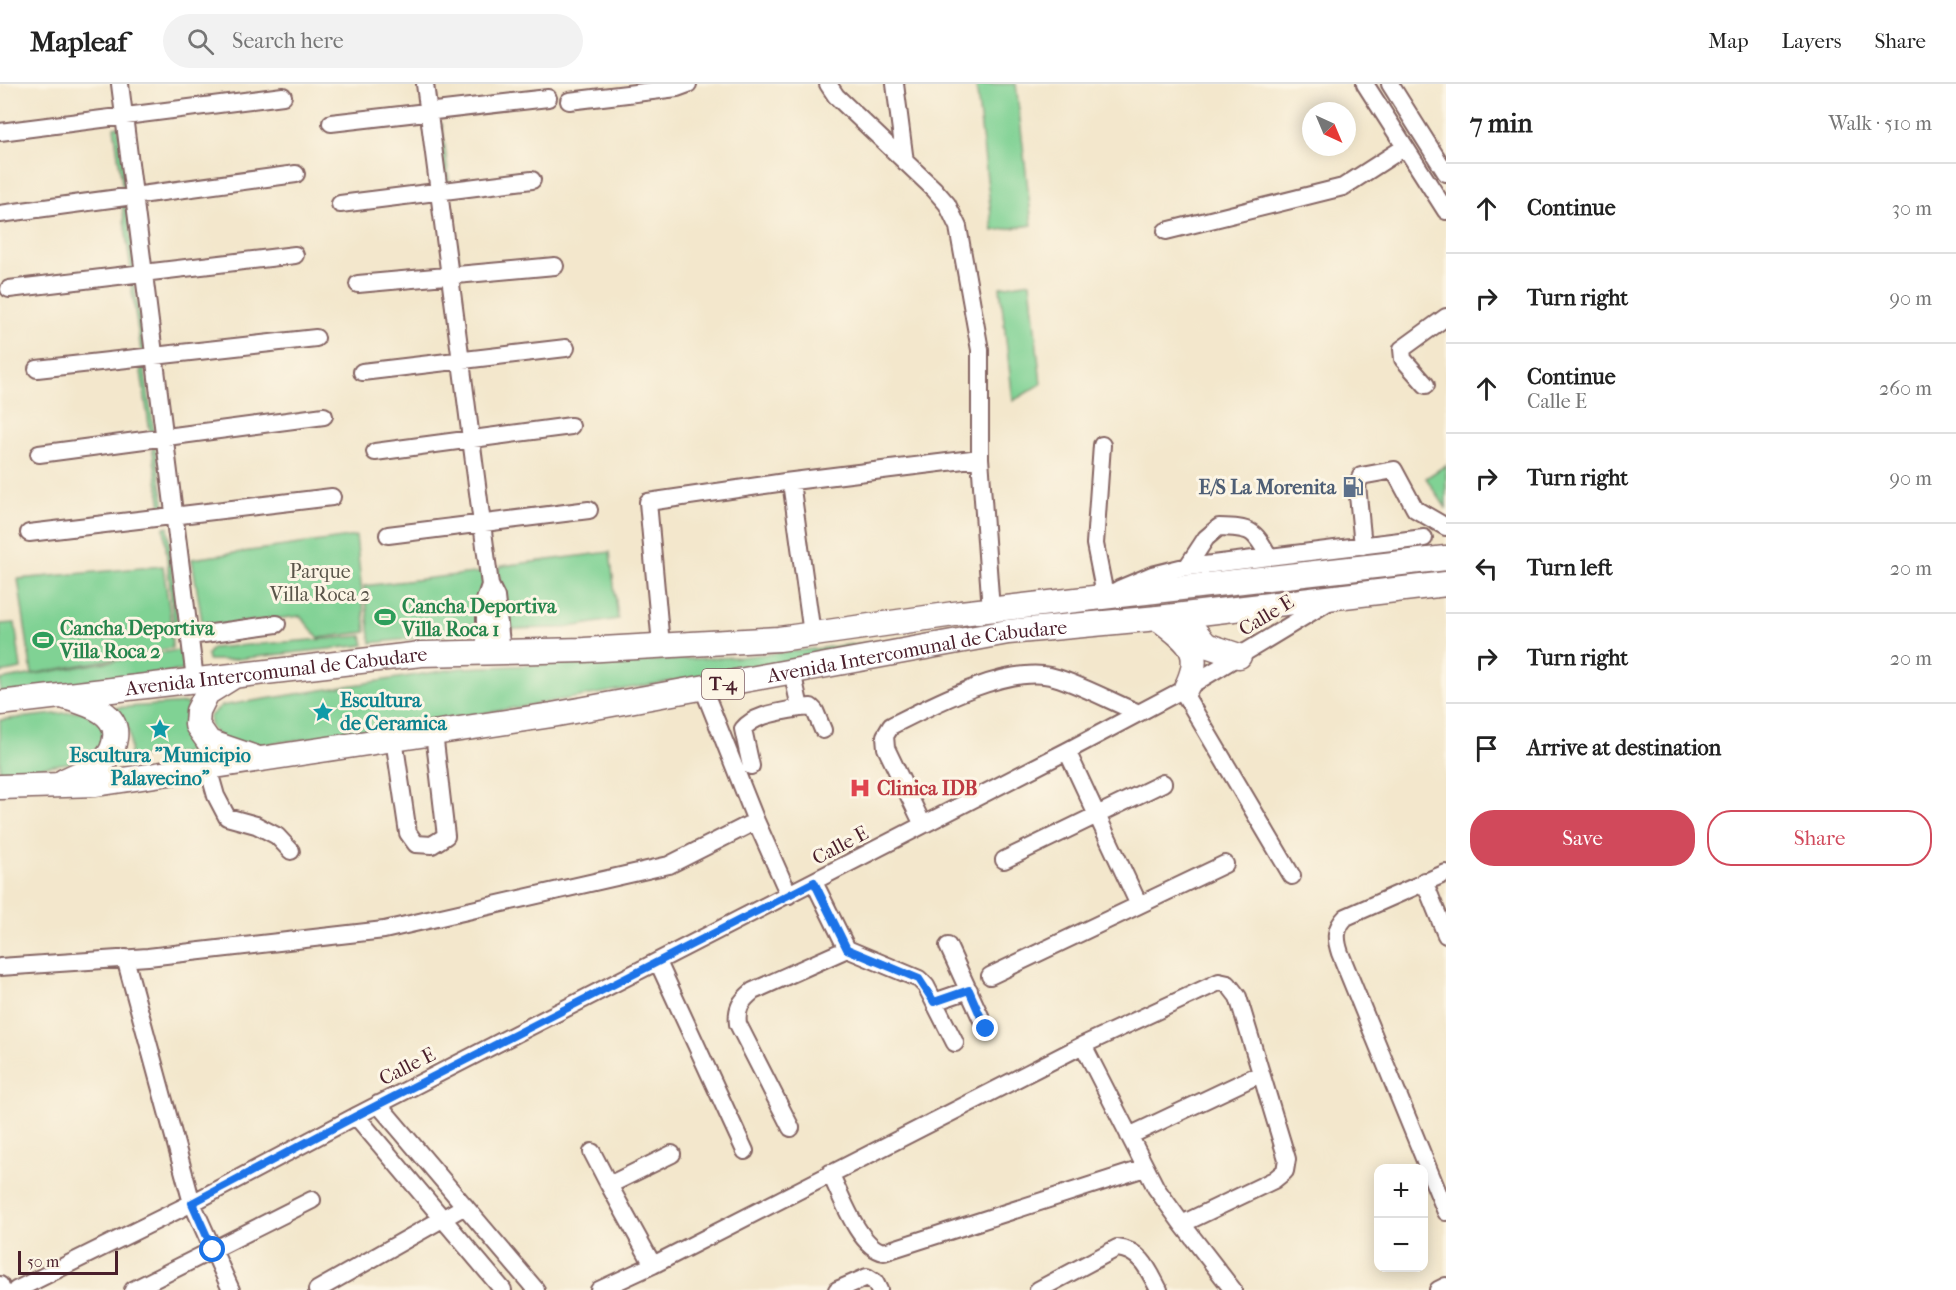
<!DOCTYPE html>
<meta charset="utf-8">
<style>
:root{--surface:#fff;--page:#f2f2f2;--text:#222;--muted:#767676;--line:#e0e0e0;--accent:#d1495b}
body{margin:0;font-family:"IM FELL French Canon",serif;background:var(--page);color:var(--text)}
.controls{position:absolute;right:18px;bottom:18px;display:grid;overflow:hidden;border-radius:12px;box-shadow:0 3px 15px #0003}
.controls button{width:54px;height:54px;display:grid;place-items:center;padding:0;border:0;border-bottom:2px solid var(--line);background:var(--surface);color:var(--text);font:30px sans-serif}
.compass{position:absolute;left:1302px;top:18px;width:54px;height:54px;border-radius:50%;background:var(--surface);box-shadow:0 3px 15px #0003;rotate:136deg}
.scale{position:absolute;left:18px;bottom:15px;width:100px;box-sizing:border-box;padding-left:6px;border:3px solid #4a1f2b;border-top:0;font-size:16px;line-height:21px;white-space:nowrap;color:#4a1f2b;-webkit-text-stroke:4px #fcf5e5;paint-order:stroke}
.stop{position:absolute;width:18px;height:18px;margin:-14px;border:4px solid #1a73e8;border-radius:50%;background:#fff}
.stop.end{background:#1a73e8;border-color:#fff;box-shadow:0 2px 6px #0008}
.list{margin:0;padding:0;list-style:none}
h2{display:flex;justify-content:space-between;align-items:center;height:78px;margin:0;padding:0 24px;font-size:26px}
h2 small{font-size:20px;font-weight:400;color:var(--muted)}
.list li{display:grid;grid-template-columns:39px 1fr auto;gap:18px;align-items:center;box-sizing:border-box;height:90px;padding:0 24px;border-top:2px solid var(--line)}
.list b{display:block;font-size:22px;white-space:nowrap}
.list p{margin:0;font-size:20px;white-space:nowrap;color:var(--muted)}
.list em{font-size:20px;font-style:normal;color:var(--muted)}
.actions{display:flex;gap:12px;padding:18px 24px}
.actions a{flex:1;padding:14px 0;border:2px solid var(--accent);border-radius:24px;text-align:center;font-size:21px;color:var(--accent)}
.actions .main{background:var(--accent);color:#fff}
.icon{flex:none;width:33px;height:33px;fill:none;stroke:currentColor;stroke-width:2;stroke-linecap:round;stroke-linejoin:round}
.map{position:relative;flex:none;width:1446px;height:1206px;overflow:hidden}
header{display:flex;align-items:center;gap:36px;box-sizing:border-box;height:84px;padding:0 30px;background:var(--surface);border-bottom:2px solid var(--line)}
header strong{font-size:28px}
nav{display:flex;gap:33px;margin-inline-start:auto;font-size:21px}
.search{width:420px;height:54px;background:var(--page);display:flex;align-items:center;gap:15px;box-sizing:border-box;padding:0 21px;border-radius:33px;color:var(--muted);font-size:22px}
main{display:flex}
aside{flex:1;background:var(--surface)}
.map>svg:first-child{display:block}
.green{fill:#80d294;stroke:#657860;stroke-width:1.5}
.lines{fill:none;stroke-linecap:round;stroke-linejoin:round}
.minor-casing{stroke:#856563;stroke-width:20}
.highway-casing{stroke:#856563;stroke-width:27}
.minor{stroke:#fff;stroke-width:16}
.highway{stroke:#fff;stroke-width:24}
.route{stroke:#1a73e8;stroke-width:8}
.labels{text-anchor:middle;stroke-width:6;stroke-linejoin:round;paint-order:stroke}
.shield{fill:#fcf5e5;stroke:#7f5f63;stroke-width:1.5}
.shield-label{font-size:18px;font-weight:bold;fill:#4a1f2b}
.service-label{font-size:20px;font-weight:bold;fill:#4e5e75;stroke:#fcf5e5;text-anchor:end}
.park-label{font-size:20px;fill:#5a554a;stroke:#fcf5e5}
.leisure-label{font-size:20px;font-weight:bold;fill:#27864d;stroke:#fcf5e5;text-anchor:start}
.street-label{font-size:20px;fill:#4a1f2b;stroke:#fcf5e5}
.culture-label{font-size:20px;font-weight:bold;fill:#0d838f;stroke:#fcf5e5;text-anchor:start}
.health-label{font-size:20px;font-weight:bold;fill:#be3a42;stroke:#fcf5e5;text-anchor:start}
</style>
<header>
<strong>Mapleaf</strong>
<div class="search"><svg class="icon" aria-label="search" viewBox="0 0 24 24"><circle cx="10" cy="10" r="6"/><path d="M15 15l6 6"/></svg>Search here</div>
<nav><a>Map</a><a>Layers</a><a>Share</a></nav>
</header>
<main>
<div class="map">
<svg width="1446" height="1206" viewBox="0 0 1446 1206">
<rect width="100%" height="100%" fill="#fcf5e5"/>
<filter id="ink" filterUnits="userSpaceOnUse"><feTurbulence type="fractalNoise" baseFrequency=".0167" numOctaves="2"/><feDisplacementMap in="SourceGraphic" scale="12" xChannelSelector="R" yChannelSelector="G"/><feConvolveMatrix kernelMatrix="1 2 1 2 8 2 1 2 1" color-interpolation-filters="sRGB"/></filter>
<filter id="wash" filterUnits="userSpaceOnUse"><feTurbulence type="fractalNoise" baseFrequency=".008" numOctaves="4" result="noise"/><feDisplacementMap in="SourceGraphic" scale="24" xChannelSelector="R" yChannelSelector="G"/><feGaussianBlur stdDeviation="1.35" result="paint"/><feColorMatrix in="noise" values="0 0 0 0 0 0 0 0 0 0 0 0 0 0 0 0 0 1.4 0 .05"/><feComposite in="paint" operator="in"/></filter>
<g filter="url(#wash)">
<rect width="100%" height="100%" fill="#f3e7cc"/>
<path class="green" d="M 976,0 L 1016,0 L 1032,141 L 993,147 Z
M 442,40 L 450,103 L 446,103 L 438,41 Z
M 118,42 L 128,107 L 123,107 L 114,43 Z
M 126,120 L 136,186 L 131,186 L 122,121 Z
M 447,121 L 451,121 L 460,183 L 455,184 Z
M 1030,198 L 1041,300 L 1013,317 L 1000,203 Z
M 134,200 L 145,267 L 141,267 L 131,201 Z
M 144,280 L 154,347 L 150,348 L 140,281 Z
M 155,362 L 166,429 L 162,430 L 152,363 Z
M 1446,381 L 1446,424 L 1426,394 Z
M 168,442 L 178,544 L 174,545 L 164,443 Z
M 356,452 L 366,548 L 319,554 L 300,532 L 203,543 L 192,475 Z
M 610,468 L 618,535 L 564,544 L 509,545 L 498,485 L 501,482 Z
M 163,482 L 171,538 L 172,564 L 32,590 L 18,495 Z
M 482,488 L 491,546 L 371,559 L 364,502 Z
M 15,539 L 21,585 L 0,589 L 0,540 Z
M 941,551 L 426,639 L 253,662 L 223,657 L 211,644 L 209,633 L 221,622 L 461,584 L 740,573 Z
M 362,552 L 364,561 L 228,576 L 208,576 L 207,571 L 212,564 Z
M 184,565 L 186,586 L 0,610 L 0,596 Z
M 188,619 L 184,638 L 201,667 L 130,674 C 131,649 131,642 113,624 Z
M 83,627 L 109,646 L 95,675 L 0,689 L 0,636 Z"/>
</g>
<g filter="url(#ink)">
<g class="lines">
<defs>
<path id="minor" d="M 120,0 L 195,595
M 425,0 L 490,501 L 496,513 L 502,568
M 828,0 L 836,12 L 934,105 L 947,120 L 958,143 L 980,266 L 980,374
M 895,0 L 905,78
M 1365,0 L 1446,127
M 1390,0 L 1446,89
M 569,17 L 677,4 L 688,0
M 331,39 L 548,14
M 0,48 L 283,12
M 340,120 L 532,96
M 0,130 L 296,90
M 1166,147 L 1343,103 L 1405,63
M 358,200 L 555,182
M 9,205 L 295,171
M 37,285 L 316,254
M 362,288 L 566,264
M 1426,301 L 1403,275 L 1402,265 L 1446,233
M 1102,361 L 1095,460 L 1105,511
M 375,368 L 571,342
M 39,370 L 324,332
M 791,398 L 812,550
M 29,449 L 332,413
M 388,451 L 589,426
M 1363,462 L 1357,401 L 1361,392 L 1394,386 L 1415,425 L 1446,443
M 1187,483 L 1206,454 L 1219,443 C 1251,444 1254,445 1269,473
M 1119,505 L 1152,491 L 1180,484 L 1424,454
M 190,552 L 277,540
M 661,561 L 648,418 L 785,398 L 980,374 L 991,526
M 485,568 L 485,516 L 490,501
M 703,604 L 756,737 L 789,811
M 1182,606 L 1292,792
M 800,624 L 811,623 L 815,627 L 823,646
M 394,655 L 408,749 L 416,760 L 432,761 L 446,752 L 434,649
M 751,682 L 743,645 C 755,630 781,628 800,624 L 792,587
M 208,684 L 216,712 L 227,733 L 256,741 L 277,752 L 291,767
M 923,741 L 886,664 L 885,652 L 891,642 C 930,622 1005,582 1050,592 C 1074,597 1114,619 1139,629
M 1004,776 L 1163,699
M 1446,789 L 1346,833 C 1335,844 1335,854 1340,869 L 1446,1128
M 1424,797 L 1446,851
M 814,798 L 847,865 L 919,895 L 926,902 L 955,959
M 1139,821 L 1225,780
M 948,862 L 986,945
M 125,874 L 192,1119 L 231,1206
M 658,878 L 745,1067
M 0,883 L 148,873 L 384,846 L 669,781 L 756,737
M 990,892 L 1139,821 L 1067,667
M 934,918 L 969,906
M 378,1020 L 536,1206
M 356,1032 L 503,1206
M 791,1044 L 738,940 C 736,924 741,917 753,907 L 847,865
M 1129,1052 L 1260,990
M 592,1068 L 609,1101
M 830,1089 C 841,1111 859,1164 884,1168 L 1145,1084
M 1182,1140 L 1233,1206
M 653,1181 L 609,1101 L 672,1070
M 0,1201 L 2,1206
M 16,1206 L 192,1119 L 356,1032 L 1067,667 L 1186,604 L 1330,517
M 133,1206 L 312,1116
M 317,1206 L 465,1122
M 599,1206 L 653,1181 L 1083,961 L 1219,898 L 1228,900 L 1238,913 L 1287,1075 L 1285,1087 L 1274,1096 L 1182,1140 L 1156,1104 L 1083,961
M 837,1206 L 867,1193 L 875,1198 L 879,1206
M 1038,1206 L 1117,1164 C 1141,1166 1149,1187 1159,1206
M 1438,1206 L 1446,1202"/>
<g id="highway">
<path d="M 1158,534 C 1187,558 1205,565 1186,604"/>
<path d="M 1187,538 L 1206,561 L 1239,572"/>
<path d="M 231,594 L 207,609 L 198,627 L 197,641 L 209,658 L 256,674"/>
<path id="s1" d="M 0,619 L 421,570 L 584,566 L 779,555 L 961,529 L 1446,474"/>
<path d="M 64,697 C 77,690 94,685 105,675 C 112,669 114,662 115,654 C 119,627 84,619 65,613"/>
<path id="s2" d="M 0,703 L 96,700 L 552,631 L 1008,548 L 1158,534 L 1446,500"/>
</g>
</defs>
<use href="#minor" class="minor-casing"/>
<use href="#highway" class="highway-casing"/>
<use href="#minor" class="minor"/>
<use href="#highway" class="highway"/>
</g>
</g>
<g class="lines" filter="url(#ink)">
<path class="route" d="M 213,1166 L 192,1119 L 356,1032 L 814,798 L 847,865 L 919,895 L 934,918 L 969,906 L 986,945"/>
</g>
<defs>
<symbol id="fuel-bare" viewBox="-9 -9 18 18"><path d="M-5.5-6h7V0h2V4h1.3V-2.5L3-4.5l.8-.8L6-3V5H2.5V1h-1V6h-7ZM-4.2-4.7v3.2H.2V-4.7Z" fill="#5c6f8a" stroke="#fcf5e5" stroke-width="2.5" paint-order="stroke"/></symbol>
<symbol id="stadium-bare" viewBox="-9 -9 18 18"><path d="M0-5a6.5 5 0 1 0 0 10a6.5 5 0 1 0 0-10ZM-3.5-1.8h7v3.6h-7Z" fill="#2e9e5b" stroke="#fcf5e5" stroke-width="2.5" paint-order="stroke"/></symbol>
<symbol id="sight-bare" viewBox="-9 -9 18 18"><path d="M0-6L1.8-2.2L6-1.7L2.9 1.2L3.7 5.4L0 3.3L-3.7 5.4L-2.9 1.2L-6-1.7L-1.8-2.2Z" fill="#0f9aa8" stroke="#fcf5e5" stroke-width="2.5" paint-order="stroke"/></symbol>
<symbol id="hospital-bare" viewBox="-9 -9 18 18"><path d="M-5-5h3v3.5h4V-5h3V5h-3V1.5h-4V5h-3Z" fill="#e0444e" stroke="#fcf5e5" stroke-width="2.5" paint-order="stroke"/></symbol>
</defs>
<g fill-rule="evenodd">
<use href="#fuel-bare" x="1338" y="388" width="30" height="30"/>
<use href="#stadium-bare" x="370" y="518" width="30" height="30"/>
<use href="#stadium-bare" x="28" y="541" width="30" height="30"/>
<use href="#sight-bare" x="308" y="613" width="30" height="30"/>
<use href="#sight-bare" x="145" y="630" width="30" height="30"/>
<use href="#hospital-bare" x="845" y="689" width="30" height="30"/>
</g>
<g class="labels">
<rect class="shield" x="702" y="585" width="42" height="30" rx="4.5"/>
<g class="shield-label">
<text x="723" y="606">T-4</text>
</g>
<g class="service-label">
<text x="1336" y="410">E/S La Morenita</text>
</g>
<g class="park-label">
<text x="320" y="494">Parque<tspan x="320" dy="23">Villa Roca 2</tspan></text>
</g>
<g class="leisure-label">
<text x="402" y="529">Cancha Deportiva<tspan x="402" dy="23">Villa Roca 1</tspan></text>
<text x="60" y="551">Cancha Deportiva<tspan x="60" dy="23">Villa Roca 2</tspan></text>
</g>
<g class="street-label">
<text transform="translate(1266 531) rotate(-31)" y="7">Calle E</text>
<text dy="7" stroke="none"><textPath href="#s2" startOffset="928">Avenida Intercomunal de Cabudare</textPath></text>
<text dy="7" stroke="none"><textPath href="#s1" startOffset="278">Avenida Intercomunal de Cabudare</textPath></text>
<text transform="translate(840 761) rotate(-28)" y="7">Calle E</text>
<text transform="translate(407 982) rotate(-27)" y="7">Calle E</text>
</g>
<g class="culture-label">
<text x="340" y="623">Escultura<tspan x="340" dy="23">de Ceramica</tspan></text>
<text x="160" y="678" text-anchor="middle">Escultura "Municipio<tspan x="160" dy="23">Palavecino"</tspan></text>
</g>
<g class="health-label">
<text x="877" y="711">Clinica IDB</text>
</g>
</g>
</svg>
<div class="controls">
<button>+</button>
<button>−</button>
</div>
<svg class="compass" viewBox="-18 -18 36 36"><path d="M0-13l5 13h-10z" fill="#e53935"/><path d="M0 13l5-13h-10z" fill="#767676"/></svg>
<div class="scale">50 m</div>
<div class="stop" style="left:213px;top:1166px"></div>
<div class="stop end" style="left:986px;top:945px"></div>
</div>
<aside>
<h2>7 min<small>Walk · 510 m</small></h2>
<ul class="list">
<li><svg class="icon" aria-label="ahead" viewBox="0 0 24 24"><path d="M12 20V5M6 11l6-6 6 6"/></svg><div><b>Continue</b></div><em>30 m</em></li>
<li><svg class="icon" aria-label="right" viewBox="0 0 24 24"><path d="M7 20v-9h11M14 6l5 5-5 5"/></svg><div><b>Turn right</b></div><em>90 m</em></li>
<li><svg class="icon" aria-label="ahead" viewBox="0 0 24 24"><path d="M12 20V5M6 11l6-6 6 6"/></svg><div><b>Continue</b><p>Calle E</p></div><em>260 m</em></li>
<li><svg class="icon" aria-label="right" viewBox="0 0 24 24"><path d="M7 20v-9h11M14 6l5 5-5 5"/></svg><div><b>Turn right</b></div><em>90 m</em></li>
<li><svg class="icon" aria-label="left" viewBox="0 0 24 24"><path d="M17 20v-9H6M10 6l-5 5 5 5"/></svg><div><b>Turn left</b></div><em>20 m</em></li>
<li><svg class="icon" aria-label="right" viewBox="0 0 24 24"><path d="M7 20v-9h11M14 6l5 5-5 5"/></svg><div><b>Turn right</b></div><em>20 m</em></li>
<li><svg class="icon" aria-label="arrive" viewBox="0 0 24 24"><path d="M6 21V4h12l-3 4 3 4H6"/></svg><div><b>Arrive at destination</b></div></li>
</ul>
<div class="actions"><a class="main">Save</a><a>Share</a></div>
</aside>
</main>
